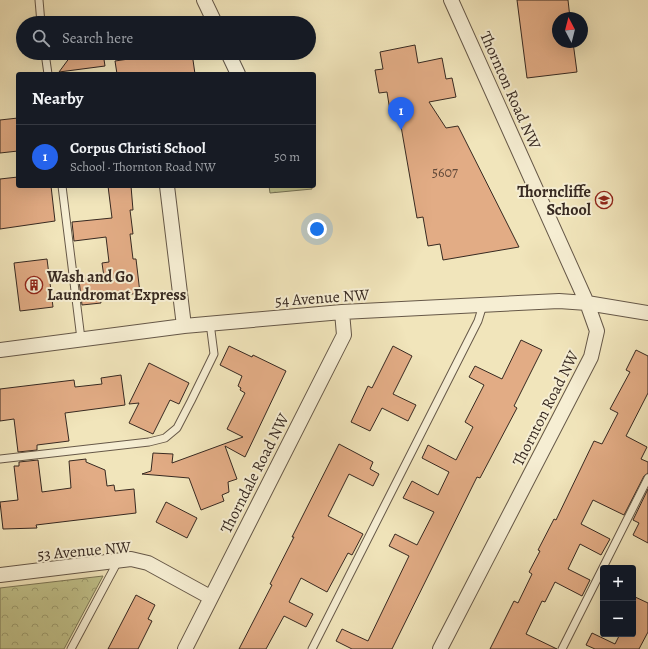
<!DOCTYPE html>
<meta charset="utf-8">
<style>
:root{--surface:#171b24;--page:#20242c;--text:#f1f3f6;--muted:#9ea1a6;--line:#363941;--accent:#2563eb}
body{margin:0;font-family:Alegreya,serif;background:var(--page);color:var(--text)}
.controls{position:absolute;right:12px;bottom:12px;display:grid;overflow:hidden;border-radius:4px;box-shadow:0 4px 16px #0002}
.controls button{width:36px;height:36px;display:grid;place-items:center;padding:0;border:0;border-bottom:1px solid var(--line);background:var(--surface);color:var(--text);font:20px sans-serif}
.compass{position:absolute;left:552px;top:12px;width:36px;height:36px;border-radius:50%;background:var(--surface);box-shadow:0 4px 16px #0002;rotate:353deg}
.you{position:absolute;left:317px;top:229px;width:14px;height:14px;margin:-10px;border:3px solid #fff;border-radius:50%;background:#1a73e8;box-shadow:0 0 0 6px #1a73e833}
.badge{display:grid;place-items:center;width:26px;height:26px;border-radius:50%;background:var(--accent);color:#fff;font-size:13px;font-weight:700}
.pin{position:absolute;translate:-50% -33px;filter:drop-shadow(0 1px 2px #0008)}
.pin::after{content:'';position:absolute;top:21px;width:14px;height:12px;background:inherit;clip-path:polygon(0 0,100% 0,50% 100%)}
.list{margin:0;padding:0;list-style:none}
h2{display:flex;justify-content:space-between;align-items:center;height:52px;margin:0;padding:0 16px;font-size:17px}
h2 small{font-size:13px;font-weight:400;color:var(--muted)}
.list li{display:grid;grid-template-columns:26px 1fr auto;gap:12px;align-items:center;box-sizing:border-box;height:64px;padding:0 16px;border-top:1px solid var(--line)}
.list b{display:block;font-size:15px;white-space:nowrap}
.list p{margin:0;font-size:13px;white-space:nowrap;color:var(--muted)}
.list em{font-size:13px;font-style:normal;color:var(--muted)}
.icon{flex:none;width:22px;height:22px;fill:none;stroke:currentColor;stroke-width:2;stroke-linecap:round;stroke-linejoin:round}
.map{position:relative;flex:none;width:648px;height:649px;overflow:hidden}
.search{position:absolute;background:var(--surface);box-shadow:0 4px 16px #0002;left:16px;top:16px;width:300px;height:44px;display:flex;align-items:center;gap:10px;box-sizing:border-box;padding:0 14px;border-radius:22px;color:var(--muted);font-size:15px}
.panel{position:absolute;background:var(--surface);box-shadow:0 4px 16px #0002;left:16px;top:72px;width:300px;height:116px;border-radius:4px}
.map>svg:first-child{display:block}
.forest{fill:url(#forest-crowns);stroke:#7c7656}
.building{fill:#e2ac85;stroke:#372921}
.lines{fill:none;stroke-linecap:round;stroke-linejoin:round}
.lane-casing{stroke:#665848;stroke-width:9}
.street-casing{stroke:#665848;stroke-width:16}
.lane{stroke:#f6eed3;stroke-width:7}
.street{stroke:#f6eed3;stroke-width:14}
.labels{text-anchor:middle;stroke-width:4;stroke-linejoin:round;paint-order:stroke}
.number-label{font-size:14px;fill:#624a3a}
.street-label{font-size:16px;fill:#372921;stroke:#f6eed3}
.poi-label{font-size:16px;font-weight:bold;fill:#372921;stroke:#f6eed3;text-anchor:end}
</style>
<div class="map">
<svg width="648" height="649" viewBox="0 0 648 649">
<defs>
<pattern id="forest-crowns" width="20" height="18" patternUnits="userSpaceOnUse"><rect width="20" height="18" fill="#c1c28b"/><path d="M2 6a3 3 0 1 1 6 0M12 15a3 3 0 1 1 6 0" fill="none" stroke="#9e9e71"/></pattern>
</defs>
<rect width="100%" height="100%" fill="#f1e5bb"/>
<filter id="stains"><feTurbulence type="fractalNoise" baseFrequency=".005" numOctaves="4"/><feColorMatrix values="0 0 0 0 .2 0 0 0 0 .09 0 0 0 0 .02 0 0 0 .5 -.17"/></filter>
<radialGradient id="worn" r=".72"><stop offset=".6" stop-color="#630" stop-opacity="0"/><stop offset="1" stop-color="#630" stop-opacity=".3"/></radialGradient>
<path class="forest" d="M 269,186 L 312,186 L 312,189 L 270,193 Z
M 103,576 L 64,649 L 0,649 L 0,588 Z"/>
<path class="building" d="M 517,0 L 568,0 L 570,18 L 558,18 L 558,42 L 573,42 L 577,72 L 527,78 Z
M 415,45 L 418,63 L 442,58 L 446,79 L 452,78 L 456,97 L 429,102 L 446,128 L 458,126 L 519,247 L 443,260 L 440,244 L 428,246 L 423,217 L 417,218 L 398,109 L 390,111 L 387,92 L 379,93 L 375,70 L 383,69 L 380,52 Z
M 73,53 L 103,53 L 105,66 L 59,72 Z
M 170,53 L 192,53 L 195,74 L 117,74 L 115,61 Z
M 18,118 L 18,151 L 0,153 L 0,120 Z
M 18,177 L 18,186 L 51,186 L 55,221 L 0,229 L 0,179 Z
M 108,186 L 131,186 L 133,210 L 130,210 L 133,234 L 130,234 L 133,259 L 136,259 L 140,293 L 100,298 L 101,303 L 82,305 L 79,280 L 104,277 L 102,263 L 109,262 L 106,237 L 74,241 L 72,222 L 112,218 Z
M 47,259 L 53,307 L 20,311 L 14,263 Z
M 521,340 L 542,350 L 514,406 L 517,408 L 480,478 L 477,477 L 392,649 L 352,649 L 336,641 L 342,629 L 368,641 L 409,556 L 389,546 L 395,534 L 417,545 L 434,512 L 403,498 L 412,481 L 438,495 L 449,472 L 422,458 L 428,445 L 456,460 L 473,427 L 465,422 L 484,385 L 469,377 L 475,366 L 502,379 Z
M 229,346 L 252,357 L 253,355 L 286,371 L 245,457 L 225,446 L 237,479 L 228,482 L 229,492 L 222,495 L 224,501 L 201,510 L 189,478 L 142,474 L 151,471 L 153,453 L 173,454 L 172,463 L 243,437 L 227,429 L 245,393 L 240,390 L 241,388 L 238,386 L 242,376 L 220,365 Z
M 393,346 L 412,356 L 393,394 L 416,405 L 408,421 L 382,408 L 370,431 L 351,422 L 368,386 L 372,388 Z
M 636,350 L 648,356 L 648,393 L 626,436 L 647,447 L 641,459 L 648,462 L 648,473 L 644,476 L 624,515 L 593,500 L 581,524 L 610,539 L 601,555 L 580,544 L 568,569 L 590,580 L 582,596 L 555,582 L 545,602 L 542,601 L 526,634 L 557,649 L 490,649 L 514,601 L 518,603 L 532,574 L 529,572 L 540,551 L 538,550 L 554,519 L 556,520 L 594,441 L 602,444 L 618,413 L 610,409 L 630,372 L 626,370 Z
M 149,363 L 189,383 L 179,404 L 170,400 L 153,434 L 129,423 L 139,403 L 129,404 Z
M 121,375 L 125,405 L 65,413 L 69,441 L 37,445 L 37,450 L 18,452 L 14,419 L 0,421 L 0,389 L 74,380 L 75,387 L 102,384 L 101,378 Z
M 339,444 L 373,462 L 370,469 L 379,474 L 373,486 L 349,474 L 328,516 L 363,534 L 352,555 L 348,553 L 327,592 L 301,578 L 289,602 L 313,614 L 306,627 L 284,616 L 266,649 L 239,649 L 272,585 L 270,584 L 294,537 L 292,537 Z
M 86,459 L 86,462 L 105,470 L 107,486 L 114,485 L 115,491 L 134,489 L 136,513 L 36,525 L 37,528 L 3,529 L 0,502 L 18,500 L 14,466 L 19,466 L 19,462 L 38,460 L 42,492 L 71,488 L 69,461 Z
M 648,489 L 648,543 L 633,535 L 639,523 L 633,520 Z
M 166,502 L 197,518 L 187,538 L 156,522 Z
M 136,595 L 155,605 L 148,619 L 152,621 L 138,649 L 108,649 Z
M 633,596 L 648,603 L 648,632 L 639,649 L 595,649 L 586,645 L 592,633 L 615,644 L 620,634 L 633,634 Z"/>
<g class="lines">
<defs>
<path id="lane" d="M 39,0 L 41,23
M 45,53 L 48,74
M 62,186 L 81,339
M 0,459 L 149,442 L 165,438 L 177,428 L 191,401 L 214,354 L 210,323
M 71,649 L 118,561
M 312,649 L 478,321 L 483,305
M 562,649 L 648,478"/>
<path id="street" d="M 204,0 L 215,23
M 228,53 L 238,74
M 167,186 L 184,326
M 0,350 L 184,326 L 342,312 L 559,301 L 587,303 L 648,313
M 0,575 L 131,559 L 148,563 L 210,597
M 185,649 L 344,335 L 342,312
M 440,649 L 591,357 L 597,331 L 587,303 L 451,0"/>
</defs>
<use href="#lane" class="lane-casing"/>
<use href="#street" class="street-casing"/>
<use href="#lane" class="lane"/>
<use href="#street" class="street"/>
</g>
<defs>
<symbol id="school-ring" viewBox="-11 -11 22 22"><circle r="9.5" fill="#f6eed3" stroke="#8f2418" stroke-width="1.5"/><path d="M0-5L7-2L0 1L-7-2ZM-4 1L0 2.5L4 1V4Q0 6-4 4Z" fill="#8f2418"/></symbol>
<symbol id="building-ring" viewBox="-11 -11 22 22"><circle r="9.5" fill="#f6eed3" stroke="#8f2418" stroke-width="1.5"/><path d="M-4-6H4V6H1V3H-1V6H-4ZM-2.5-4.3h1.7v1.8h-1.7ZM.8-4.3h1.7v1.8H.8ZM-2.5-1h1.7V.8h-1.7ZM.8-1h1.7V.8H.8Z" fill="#8f2418"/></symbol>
</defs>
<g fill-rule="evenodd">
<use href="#school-ring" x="594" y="190" width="20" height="20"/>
<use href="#building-ring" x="24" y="275" width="20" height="20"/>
</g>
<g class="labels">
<g class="number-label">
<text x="445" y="177">5607</text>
</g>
<g class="street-label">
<text transform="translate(511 90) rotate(66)" y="6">Thornton Road NW</text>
<text transform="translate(322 297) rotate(-4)" y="6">54 Avenue NW</text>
<text transform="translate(545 408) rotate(-63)" y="6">Thornton Road NW</text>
<text transform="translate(254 473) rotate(-63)" y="6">Thorndale Road NW</text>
<text transform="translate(84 550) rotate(-5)" y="6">53 Avenue NW</text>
</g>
<g class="poi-label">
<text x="591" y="197">Thorncliffe<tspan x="591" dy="18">School</tspan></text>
<text x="47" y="282" text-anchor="start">Wash and Go<tspan x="47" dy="18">Laundromat Express</tspan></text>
</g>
</g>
<rect width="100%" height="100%" filter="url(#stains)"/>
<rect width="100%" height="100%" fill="url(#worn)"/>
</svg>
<div class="controls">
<button>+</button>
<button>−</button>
</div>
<svg class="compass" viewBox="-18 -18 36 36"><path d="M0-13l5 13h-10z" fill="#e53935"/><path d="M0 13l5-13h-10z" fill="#9ea1a6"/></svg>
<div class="you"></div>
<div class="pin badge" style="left:401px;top:130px">1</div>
<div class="search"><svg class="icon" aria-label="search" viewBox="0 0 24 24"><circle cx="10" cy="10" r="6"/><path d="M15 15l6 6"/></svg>Search here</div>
<section class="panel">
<h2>Nearby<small></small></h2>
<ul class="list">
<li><span class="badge">1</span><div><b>Corpus Christi School</b><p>School · Thornton Road NW</p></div><em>50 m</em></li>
</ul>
</section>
</div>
